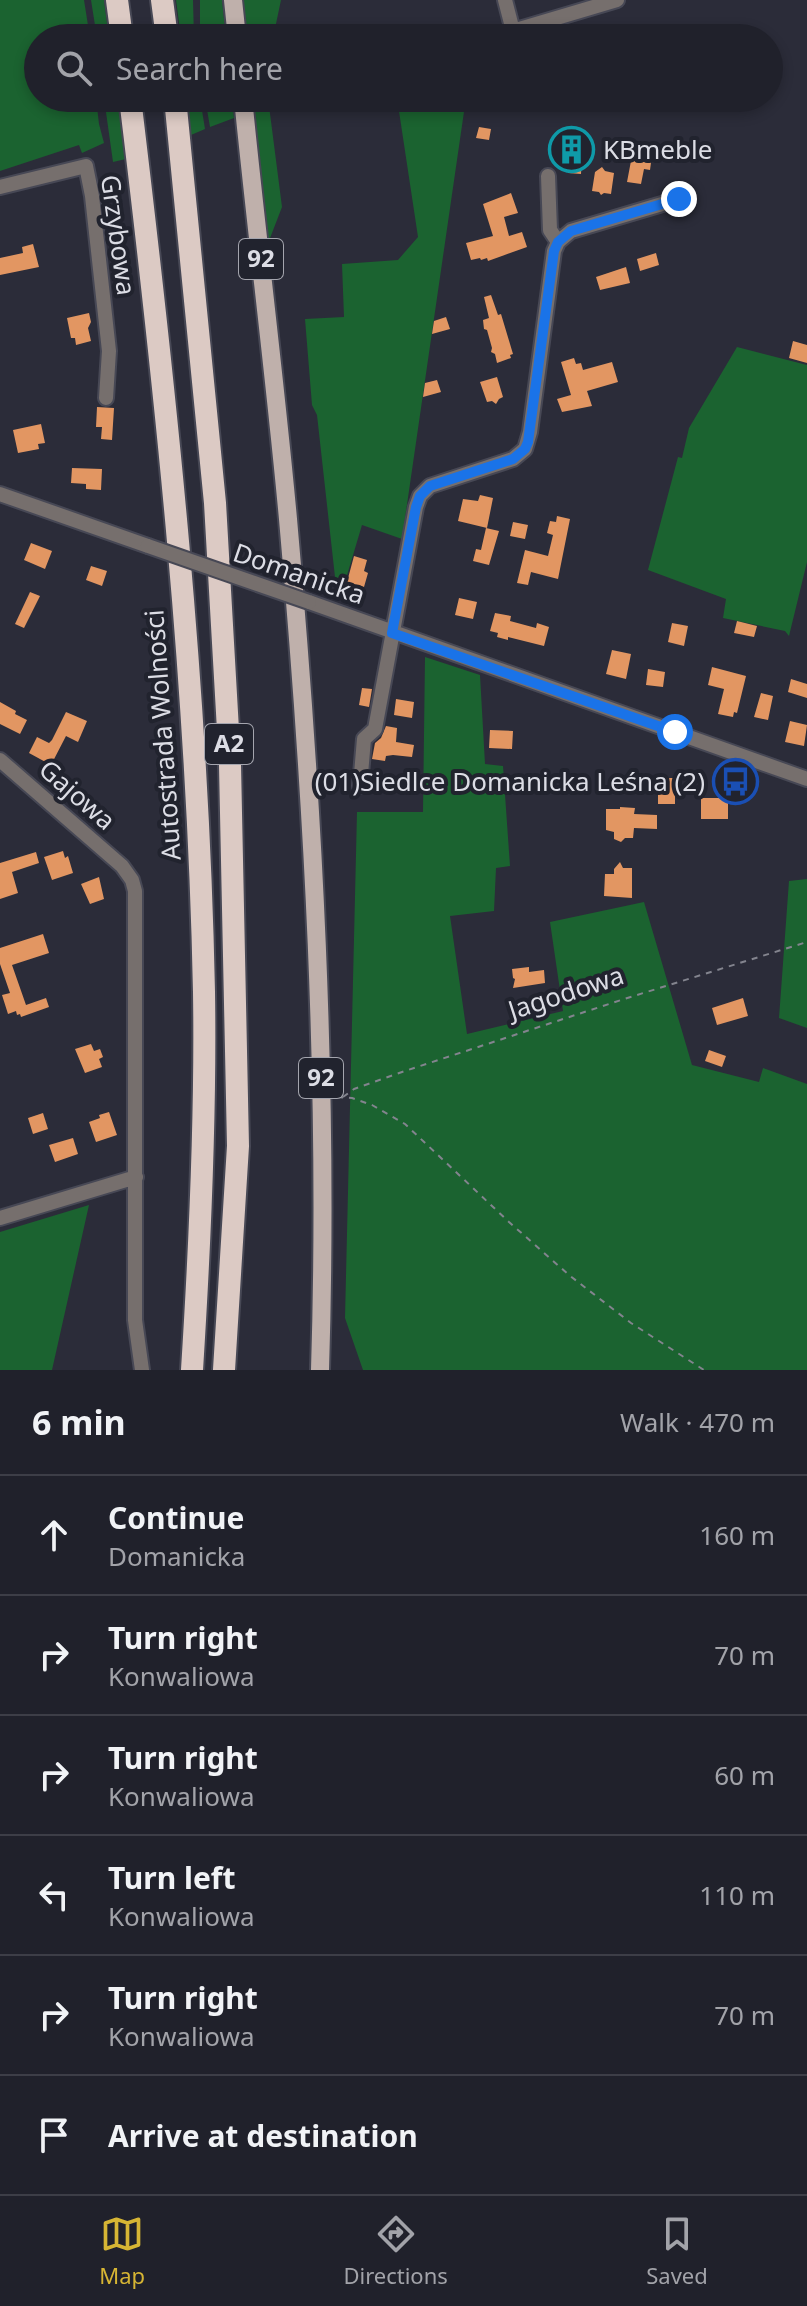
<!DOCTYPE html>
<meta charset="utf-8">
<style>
:root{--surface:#20212b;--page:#282933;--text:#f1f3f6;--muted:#a2a3a9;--line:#3d3e47;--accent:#d6b534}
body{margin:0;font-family:"Noto Sans",sans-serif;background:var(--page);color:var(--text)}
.stop{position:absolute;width:24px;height:24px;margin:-18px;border:6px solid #1a73e8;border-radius:50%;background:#fff}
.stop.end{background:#1a73e8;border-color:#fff;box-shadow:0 2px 8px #0008}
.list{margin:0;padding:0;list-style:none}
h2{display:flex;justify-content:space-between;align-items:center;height:104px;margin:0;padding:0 32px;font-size:34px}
h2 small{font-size:26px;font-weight:400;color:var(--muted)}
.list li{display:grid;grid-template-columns:52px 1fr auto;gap:24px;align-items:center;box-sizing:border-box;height:120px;padding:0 32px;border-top:2px solid var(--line)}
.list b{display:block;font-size:30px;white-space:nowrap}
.list p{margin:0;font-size:26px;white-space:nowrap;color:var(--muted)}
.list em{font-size:26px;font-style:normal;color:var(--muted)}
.icon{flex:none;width:44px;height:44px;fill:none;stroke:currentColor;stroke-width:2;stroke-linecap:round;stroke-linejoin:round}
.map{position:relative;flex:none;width:807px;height:1370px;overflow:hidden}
.search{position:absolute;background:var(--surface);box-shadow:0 4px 12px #0003;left:24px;right:24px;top:24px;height:88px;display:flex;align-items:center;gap:20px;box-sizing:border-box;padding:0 28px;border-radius:44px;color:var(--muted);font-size:30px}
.sheet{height:824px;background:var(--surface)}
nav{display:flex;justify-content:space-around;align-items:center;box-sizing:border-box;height:112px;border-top:2px solid var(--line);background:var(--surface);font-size:22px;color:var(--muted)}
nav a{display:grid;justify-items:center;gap:4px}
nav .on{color:var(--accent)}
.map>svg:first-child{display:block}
.green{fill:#1b6330}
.building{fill:#e29662}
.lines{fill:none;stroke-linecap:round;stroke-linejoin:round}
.minor-casing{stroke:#474855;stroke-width:18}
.major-casing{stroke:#474855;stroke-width:22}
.highway-casing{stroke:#474855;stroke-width:26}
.path{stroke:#83848e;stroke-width:2;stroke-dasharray:6 6;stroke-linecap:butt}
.minor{stroke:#766f6d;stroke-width:14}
.major{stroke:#bfb0ab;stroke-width:18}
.highway{stroke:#dccac4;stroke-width:22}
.minor-bridge-casing{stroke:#474855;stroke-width:18;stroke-linecap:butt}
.minor-bridge{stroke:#766f6d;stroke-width:14}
.route{stroke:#1a73e8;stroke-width:10}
.labels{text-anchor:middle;stroke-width:8;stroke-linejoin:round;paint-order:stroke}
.shield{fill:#21232e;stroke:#a4a5ae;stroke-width:2}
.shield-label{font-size:24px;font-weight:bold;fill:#dcdde5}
.poi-label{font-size:26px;fill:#dcdde5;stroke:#21232e;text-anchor:start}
.street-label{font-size:26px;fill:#dcdde5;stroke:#21232e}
</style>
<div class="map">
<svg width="807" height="1370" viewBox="0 0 807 1370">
<rect width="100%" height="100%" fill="#2b2c39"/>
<path class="green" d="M 0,0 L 84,0 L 90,38 L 38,38 L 38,98 L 96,98 L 99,124 L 104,143 L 82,153 L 79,145 L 0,171 Z
M 91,0 L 104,0 L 109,38 L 97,38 Z
M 176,0 L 193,0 L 194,38 L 181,38 Z
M 200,0 L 222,0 L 226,38 L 200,38 Z
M 243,0 L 281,0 L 273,38 L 260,32 L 260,38 L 247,38 Z
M 104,98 L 118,98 L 126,159 L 113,162 Z
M 187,98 L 200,98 L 205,129 L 191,135 Z
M 205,98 L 232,98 L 234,118 L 210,127 Z
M 253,98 L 268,98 L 282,207 L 267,246 Z
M 397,98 L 466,98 L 402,539 L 362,525 L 345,582 L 335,577 L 317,415 L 312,405 L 305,319 L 344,317 L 342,264 L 398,260 L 418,237 Z
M 737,347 L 807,365 L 807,562 L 789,636 L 785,631 L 723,618 L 726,599 L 648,570 L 678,457 L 682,458 L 689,428 Z
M 425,657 L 480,675 L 485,764 L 503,766 L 510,866 L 496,868 L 494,911 L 450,916 L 467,1034 L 563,1011 L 550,922 L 644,902 L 692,1065 L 759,1082 L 763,1068 L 807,1084 L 807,1370 L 363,1370 L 345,1318 L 357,812 L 423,812 Z
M 807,879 L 807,1028 L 779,1018 L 789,881 Z
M 89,1205 L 52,1370 L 0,1370 L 0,1232 Z"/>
<path class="building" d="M 595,27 L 626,32 L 626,38 L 593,38 Z
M 542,98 L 556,99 L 554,112 L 540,110 Z
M 665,98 L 705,98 L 705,100 L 670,112 Z
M 479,127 L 491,129 L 489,140 L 476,138 Z
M 568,131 L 583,132 L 581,174 L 568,173 L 568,168 L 562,167 L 561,138 L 568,138 Z
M 634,145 L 653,148 L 650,170 L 644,169 L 641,184 L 627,182 Z
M 602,167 L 605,171 L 614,173 L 611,194 L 604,193 L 601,195 L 599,192 L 592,191 L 595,172 Z
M 511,193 L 518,213 L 504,217 L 509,236 L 522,232 L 527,247 L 488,261 L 487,258 L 481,260 L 480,258 L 471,260 L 466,243 L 493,236 L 483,204 Z
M 33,244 L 39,267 L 0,275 L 0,258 L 23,253 L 22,247 Z
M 656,253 L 659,265 L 640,271 L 637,259 Z
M 626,267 L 630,283 L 600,290 L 596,277 Z
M 491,295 L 498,315 L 501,314 L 513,354 L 510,355 L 511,358 L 497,363 L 495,354 L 491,352 L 492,348 L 487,330 L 484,329 L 483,320 L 489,318 L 484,297 Z
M 89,313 L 91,322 L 88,328 L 91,341 L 76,345 L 75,338 L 71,338 L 67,318 Z
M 446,317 L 450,329 L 432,334 L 434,321 Z
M 793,341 L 807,345 L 807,363 L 789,358 Z
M 574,358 L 576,364 L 581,363 L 583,370 L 612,362 L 618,382 L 587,391 L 592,406 L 562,412 L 557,399 L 571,395 L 561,362 Z
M 497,377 L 503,397 L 499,399 L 496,404 L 492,401 L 487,402 L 480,382 Z
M 437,380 L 441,392 L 423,397 L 425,383 Z
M 97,407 L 114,408 L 112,440 L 101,439 L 102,427 L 96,427 Z
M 41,424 L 45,443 L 38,444 L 39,449 L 18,453 L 13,430 Z
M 72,468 L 102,469 L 101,490 L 86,489 L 86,484 L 71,483 Z
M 480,495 L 493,498 L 487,528 L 458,521 L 463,499 L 478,501 Z
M 557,516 L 570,519 L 558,579 L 531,572 L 528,585 L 517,583 L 525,550 L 548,556 L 553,535 L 547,533 L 550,521 L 556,522 Z
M 513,522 L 528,525 L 525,539 L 510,536 Z
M 486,528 L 499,531 L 489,565 L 473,561 L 476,549 L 481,550 Z
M 31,543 L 52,551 L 45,569 L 24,560 Z
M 354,556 L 367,560 L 364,571 L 368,573 L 364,587 L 347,582 Z
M 91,566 L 107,571 L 102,586 L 86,580 Z
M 30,592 L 40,596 L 24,628 L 15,624 Z
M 459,598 L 477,602 L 473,619 L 455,615 Z
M 495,613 L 511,616 L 510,621 L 536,628 L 537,623 L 549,627 L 544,646 L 508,637 L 508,640 L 497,637 L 498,633 L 490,631 Z
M 737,621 L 757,626 L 754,637 L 734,633 Z
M 672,623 L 688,626 L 684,646 L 668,642 Z
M 612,650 L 631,654 L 626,679 L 606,674 Z
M 712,667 L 746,676 L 737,713 L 734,712 L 733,717 L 718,714 L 724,689 L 708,685 Z
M 648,669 L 665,672 L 663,687 L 646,685 Z
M 791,679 L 807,684 L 807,698 L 788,692 Z
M 362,688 L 372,689 L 369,707 L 359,705 Z
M 761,693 L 773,696 L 768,720 L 754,717 Z
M 396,699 L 414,702 L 412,718 L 394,715 Z
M 0,702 L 16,711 L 15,714 L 27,720 L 20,734 L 0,724 Z
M 66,712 L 87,721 L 78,742 L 66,736 L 51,765 L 29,753 L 37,737 L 49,743 L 52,740 Z
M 790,721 L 807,725 L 804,746 L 785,742 Z
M 386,726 L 397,728 L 396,742 L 414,745 L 412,757 L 393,755 L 386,756 L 385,761 L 372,759 L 375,743 L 381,738 Z
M 490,730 L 513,731 L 512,749 L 489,748 Z
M 669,778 L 680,778 L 681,795 L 675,796 L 675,804 L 658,804 L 658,785 L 669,783 Z
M 701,798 L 728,798 L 728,819 L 701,819 Z
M 620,807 L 635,808 L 634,814 L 657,815 L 657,829 L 634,828 L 633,838 L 625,838 L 621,842 L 614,839 L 614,832 L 606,830 L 606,809 L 620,809 Z
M 63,851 L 65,858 L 68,856 L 73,873 L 52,880 L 44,857 Z
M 36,852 L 39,863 L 12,872 L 18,893 L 0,899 L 0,863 Z
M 620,862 L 623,868 L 632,868 L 632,898 L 604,896 L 605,874 L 614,874 L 614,869 Z
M 99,877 L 104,899 L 90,904 L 81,884 Z
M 43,934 L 49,953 L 12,965 L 26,1005 L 46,998 L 49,1007 L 21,1017 L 20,1014 L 17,1015 L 16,1011 L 8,1014 L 2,995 L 10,993 L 0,964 L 0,948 Z
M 529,967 L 529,972 L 544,970 L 545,983 L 513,988 L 515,979 L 513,978 L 512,969 Z
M 743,998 L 748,1016 L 717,1025 L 712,1008 Z
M 91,1044 L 94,1051 L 100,1049 L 103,1057 L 99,1059 L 102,1067 L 85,1073 L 75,1049 Z
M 709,1050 L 726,1056 L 722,1067 L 705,1061 Z
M 109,1112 L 117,1135 L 96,1142 L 89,1122 L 100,1118 L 99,1115 Z
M 43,1113 L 48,1129 L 33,1134 L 28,1118 Z
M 73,1138 L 78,1154 L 55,1162 L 49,1145 Z"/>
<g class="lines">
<defs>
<path id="minor" d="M 505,0 L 513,31
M 489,38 L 617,0
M 548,176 L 550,230 L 558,242
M 0,187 L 86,166 L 92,196 L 109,351 L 106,398
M 0,494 L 148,546
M 309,602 L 807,779
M 0,760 L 122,866 L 132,880 L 135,891 L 135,1320 L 142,1370
M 360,786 L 364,739 L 375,729 L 416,507 L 420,496 L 430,486 L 513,459 L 525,449 L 530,432 L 554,251 L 558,242 L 571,231 L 679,199
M 0,1218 L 136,1177"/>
<path id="major" d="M 233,0 L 237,38
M 243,98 C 257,238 275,378 288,519 C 313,801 329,1087 320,1370"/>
<path id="highway" d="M 117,0 L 122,38
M 162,0 L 167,38
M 130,98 C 166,395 198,693 204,992 C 206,1118 200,1244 192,1370
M 175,98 L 215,503 L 230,765 L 238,1146 L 224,1370"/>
</defs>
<use href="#minor" class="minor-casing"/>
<use href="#major" class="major-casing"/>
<use href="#highway" class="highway-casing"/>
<path class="path" d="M 337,1097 L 352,1098 L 372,1105 L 405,1124 L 509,1222 L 569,1275 L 631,1323 L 704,1370
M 343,1097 L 354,1089 L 402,1072 L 621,1000 L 807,942"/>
<use href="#minor" class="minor"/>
<use href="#major" class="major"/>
<use href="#highway" class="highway"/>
<defs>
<path id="minor-bridge" d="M 148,546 L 309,602"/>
</defs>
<use href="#minor-bridge" class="minor-bridge-casing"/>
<use href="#minor-bridge" class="minor-bridge"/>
</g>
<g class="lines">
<path class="route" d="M 675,732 L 392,633 L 416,507 L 420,496 L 430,486 L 513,459 L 525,449 L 528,442 L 554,251 L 558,242 L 571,231 L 679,199"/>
</g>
<defs>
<symbol id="building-ring" viewBox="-11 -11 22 22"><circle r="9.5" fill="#21232e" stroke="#0f9aa8" stroke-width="1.5"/><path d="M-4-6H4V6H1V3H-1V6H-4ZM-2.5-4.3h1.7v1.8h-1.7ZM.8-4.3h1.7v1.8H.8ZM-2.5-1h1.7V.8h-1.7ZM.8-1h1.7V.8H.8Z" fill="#0f9aa8"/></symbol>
<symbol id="bus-ring" viewBox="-11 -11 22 22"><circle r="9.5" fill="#21232e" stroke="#1a4fb4" stroke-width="1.5"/><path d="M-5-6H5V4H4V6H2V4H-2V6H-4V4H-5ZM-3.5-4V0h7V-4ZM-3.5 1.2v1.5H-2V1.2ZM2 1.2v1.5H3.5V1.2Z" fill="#1a4fb4"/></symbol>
</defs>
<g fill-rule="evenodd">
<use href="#building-ring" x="546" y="124" width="51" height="51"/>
<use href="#bus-ring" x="710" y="756" width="51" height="51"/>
</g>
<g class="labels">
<g class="shield">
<rect x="239" y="239" width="44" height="40" rx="6"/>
<rect x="205" y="724" width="48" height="40" rx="6"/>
<rect x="299" y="1058" width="44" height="40" rx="6"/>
</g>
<g class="shield-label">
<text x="261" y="267">92</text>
<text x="229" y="752">A2</text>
<text x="321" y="1086">92</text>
</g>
<g class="poi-label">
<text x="603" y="159">KBmeble</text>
<text x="705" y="791" text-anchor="end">(01)Siedlce Domanicka Leśna (2)</text>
</g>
<g class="street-label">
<text transform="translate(118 235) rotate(82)" y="9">Grzybowa</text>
<text transform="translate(299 574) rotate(19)" y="9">Domanicka</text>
<text transform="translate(163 735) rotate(-94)" y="9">Autostrada Wolności</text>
<text transform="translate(77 795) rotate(41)" y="9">Gajowa</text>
<text transform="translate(566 993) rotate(-18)" y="9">Jagodowa</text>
</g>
</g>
</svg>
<div class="stop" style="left:675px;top:732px"></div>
<div class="stop end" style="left:679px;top:199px"></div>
<div class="search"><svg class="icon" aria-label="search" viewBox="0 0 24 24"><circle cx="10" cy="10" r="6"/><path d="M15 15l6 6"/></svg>Search here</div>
</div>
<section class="sheet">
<h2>6 min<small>Walk · 470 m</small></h2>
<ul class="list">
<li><svg class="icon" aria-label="ahead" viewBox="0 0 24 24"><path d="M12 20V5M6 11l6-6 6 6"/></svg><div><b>Continue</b><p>Domanicka</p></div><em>160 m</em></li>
<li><svg class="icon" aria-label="right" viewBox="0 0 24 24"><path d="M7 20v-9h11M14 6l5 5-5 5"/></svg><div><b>Turn right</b><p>Konwaliowa</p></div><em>70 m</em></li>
<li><svg class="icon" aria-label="right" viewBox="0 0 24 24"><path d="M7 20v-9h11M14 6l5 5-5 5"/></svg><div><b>Turn right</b><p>Konwaliowa</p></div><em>60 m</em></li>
<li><svg class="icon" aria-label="left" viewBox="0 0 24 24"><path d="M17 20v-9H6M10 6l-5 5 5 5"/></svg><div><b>Turn left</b><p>Konwaliowa</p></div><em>110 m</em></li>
<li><svg class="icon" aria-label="right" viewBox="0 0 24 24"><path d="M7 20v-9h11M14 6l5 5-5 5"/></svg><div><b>Turn right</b><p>Konwaliowa</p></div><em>70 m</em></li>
<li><svg class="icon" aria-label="arrive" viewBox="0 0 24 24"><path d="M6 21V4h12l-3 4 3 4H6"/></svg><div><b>Arrive at destination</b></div></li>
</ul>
</section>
<nav>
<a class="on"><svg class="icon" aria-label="map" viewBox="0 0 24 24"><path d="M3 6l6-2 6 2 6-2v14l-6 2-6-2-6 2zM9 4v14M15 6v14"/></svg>Map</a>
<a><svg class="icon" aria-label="directions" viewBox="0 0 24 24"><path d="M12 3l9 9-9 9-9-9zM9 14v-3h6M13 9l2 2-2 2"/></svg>Directions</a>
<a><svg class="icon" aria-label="saved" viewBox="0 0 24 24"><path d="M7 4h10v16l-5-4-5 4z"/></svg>Saved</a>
</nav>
